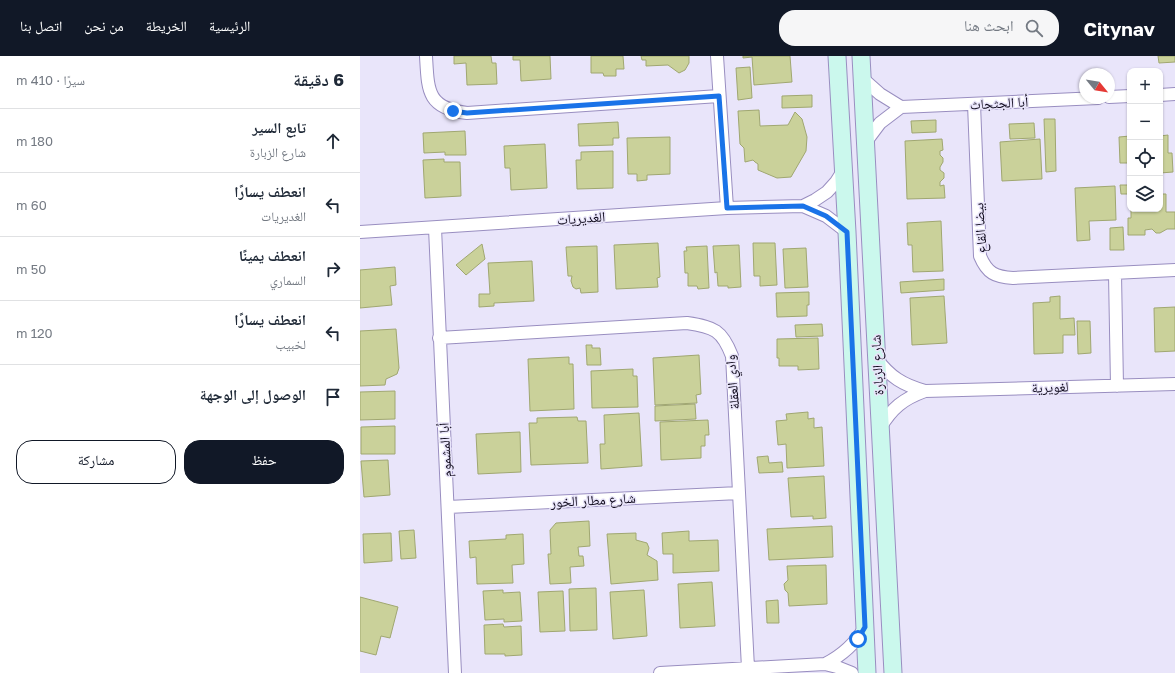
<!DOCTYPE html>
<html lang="ar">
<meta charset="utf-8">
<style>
:root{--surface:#fff;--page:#f6f6f7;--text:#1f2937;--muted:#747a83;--line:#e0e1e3;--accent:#111827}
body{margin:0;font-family:"Golos Text","Noto Naskh Arabic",sans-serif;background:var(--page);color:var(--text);direction:rtl}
.controls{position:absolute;right:12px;top:12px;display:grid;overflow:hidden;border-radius:8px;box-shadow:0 1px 3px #0004}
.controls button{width:36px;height:36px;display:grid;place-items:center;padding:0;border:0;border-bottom:1px solid var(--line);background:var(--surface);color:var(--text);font:20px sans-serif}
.compass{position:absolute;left:719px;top:12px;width:36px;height:36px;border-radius:50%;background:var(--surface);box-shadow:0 1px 3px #0004;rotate:120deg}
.stop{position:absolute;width:12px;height:12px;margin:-9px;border:3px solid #1a73e8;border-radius:50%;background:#fff}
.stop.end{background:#1a73e8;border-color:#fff;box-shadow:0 1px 4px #0008}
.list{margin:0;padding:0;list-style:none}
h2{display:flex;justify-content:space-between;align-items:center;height:52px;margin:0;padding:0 16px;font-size:17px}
h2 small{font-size:13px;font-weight:400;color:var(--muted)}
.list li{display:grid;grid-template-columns:26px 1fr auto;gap:12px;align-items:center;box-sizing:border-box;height:64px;padding:0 16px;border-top:1px solid var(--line)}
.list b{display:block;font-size:15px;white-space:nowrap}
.list p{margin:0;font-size:13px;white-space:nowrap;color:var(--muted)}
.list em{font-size:13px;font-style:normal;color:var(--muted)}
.actions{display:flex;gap:8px;padding:12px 16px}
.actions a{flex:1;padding:9px 0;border:1px solid var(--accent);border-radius:16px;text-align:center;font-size:14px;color:var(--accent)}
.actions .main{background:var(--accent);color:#fff}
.icon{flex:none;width:22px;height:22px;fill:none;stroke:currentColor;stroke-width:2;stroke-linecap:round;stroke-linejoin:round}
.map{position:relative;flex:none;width:815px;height:617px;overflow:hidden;direction:ltr}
header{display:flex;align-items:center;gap:24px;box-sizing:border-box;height:56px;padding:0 20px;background:var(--accent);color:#fff}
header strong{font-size:19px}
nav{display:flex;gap:22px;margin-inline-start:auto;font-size:14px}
.search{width:280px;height:36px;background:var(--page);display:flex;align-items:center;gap:10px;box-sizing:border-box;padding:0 14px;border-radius:16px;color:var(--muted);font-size:15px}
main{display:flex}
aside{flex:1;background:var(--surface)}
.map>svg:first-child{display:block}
.building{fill:#cad19a;stroke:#a0a771}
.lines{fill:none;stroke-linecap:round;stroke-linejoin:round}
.street-casing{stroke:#998ec0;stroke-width:14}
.secondary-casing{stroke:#998ec0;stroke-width:19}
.street{stroke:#fff;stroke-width:12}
.secondary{stroke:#cbf8ed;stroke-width:17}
.route{stroke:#1a73e8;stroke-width:5}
.labels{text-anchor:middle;stroke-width:3;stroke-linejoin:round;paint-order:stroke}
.street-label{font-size:14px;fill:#100b1d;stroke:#e9e5fa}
</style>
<header>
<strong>Citynav</strong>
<div class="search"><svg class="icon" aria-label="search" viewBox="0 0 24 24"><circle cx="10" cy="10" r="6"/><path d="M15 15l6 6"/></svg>ابحث هنا</div>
<nav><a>الرئيسية</a><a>الخريطة</a><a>من نحن</a><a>اتصل بنا</a></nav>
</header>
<main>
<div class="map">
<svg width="815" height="617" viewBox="0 0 815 617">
<rect width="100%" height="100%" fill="#e9e5fa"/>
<path class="building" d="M 94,0 L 131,0 L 132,7 L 136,7 L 137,28 L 107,29 L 106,7 L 94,8 Z
M 153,0 L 190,0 L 191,23 L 161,25 L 160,4 L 153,4 Z
M 231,0 L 263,0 L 264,13 L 256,13 L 256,20 L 244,20 L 243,17 L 231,17 Z
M 281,0 L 329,0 L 329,7 L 325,14 L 319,17 L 308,9 L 286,10 L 286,4 L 282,4 Z
M 383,0 L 430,0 L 432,26 L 394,29 L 392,1 L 383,2 Z
M 798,0 L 815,0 L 815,6 L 799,7 Z
M 390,11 L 392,42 L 378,44 L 376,12 Z
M 452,39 L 452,51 L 422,52 L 422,40 Z
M 399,54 L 400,70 L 428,69 L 435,56 L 442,63 L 447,81 L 446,95 L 431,121 L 417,122 L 398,114 L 398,108 L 395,106 L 393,104 L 385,106 L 384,92 L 380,88 L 378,55 Z
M 684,63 L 695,63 L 696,115 L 686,116 Z
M 576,64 L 576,76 L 552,77 L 551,65 Z
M 258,66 L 259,82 L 253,82 L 253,89 L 219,90 L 218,68 Z
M 674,67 L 675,82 L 650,83 L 649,68 Z
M 105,75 L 106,99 L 85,99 L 85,96 L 64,97 L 63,77 Z
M 808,79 L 808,97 L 812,97 L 813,116 L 800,117 L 800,80 Z
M 770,80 L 770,107 L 760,107 L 759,81 Z
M 310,81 L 310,118 L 287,119 L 287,124 L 277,125 L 277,118 L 268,118 L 267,82 Z
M 582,83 L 583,94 L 580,95 L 580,99 L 583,102 L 583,106 L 580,111 L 580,114 L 584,117 L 584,122 L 580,126 L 580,130 L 584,129 L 585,142 L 547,143 L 545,85 Z
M 680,83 L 682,123 L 642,125 L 640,86 Z
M 185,88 L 187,132 L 151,134 L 150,112 L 145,112 L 144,90 Z
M 253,95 L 253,132 L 217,133 L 216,104 L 221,104 L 221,96 Z
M 84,103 L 84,106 L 100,106 L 101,140 L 65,142 L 63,104 Z
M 760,129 L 770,129 L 770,138 L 761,138 Z
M 755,130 L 756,164 L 729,165 L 730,184 L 717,185 L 715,132 Z
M 800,138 L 806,138 L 806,156 L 815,156 L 815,173 L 807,173 L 800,177 L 796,177 L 792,173 L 785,174 L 785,179 L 768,179 L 768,162 L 771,162 L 771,153 L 800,153 Z
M 581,165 L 583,215 L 553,216 L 552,189 L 548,189 L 547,167 Z
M 763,171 L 764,194 L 750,194 L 750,172 Z
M 298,187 L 300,221 L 297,222 L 298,231 L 256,233 L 254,189 Z
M 393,187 L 415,187 L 417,229 L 400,230 L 400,220 L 394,220 Z
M 122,188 L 125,203 L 106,219 L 96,209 Z
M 379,189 L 381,231 L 368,232 L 368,230 L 358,230 L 357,216 L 355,217 L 353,190 Z
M 237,190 L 238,236 L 221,237 L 220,232 L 216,233 L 213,231 L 211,225 L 212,220 L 208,220 L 206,191 Z
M 347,190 L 349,232 L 338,233 L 337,230 L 328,230 L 328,217 L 325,217 L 324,195 L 327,195 L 326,191 Z
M 446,192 L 448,231 L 425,232 L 423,193 Z
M 172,205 L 174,245 L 134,247 L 134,250 L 119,251 L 119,238 L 130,238 L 128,207 Z
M 35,211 L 36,229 L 30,230 L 32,249 L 0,252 L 0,214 Z
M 584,223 L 584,234 L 541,237 L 540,226 Z
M 449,236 L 449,249 L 447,249 L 447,260 L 417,261 L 416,237 Z
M 584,240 L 587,287 L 552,289 L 550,242 Z
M 700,240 L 700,263 L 714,262 L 715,279 L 703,279 L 703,297 L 674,298 L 673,247 L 690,246 L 690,241 Z
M 815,251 L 815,295 L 795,296 L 794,252 Z
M 717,265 L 730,265 L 731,297 L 718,298 Z
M 462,268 L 463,280 L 436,281 L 435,269 Z
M 36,273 L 39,312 L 37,318 L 26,323 L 25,329 L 0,330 L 0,275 Z
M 458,282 L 459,313 L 438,314 L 438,310 L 419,310 L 419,302 L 417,302 L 417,283 Z
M 226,289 L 232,289 L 232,292 L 240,292 L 241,309 L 227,309 Z
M 339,299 L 341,338 L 336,339 L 337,347 L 295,349 L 293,302 Z
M 209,301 L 209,308 L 213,308 L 214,353 L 170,355 L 168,303 Z
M 273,313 L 273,320 L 277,320 L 278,351 L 232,352 L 231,315 Z
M 35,335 L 35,363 L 0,364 L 0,336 Z
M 335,348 L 336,363 L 295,365 L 295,350 Z
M 448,356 L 448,363 L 454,362 L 454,372 L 462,371 L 464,410 L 427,412 L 426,388 L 418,389 L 416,365 L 427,364 L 426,358 Z
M 279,357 L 282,410 L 241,413 L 240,388 L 245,388 L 244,359 Z
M 217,361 L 218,365 L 226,365 L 228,407 L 171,409 L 169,367 L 177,367 L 177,362 Z
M 348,364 L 349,379 L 345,379 L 345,390 L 341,390 L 341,402 L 301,404 L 300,366 Z
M 35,370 L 35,398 L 1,398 L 1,371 Z
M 160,376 L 161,416 L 118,418 L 116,378 Z
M 408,400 L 409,407 L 422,406 L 423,416 L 399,417 L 397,401 Z
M 28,404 L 30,439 L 4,441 L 1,405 Z
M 464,420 L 466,462 L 453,463 L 453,460 L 431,461 L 428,422 Z
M 229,465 L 230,490 L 218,491 L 219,500 L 223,500 L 224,510 L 210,511 L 211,527 L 190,528 L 188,498 L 191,498 L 190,474 L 196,467 Z
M 472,470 L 473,501 L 409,504 L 407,473 Z
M 54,474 L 56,502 L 41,503 L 39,475 Z
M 329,475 L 329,485 L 358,484 L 359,515 L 313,517 L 313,498 L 303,498 L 302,477 Z
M 31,477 L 32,505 L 4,507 L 3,478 Z
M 276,477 L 276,484 L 287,487 L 289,492 L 287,499 L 297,505 L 298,524 L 251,528 L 247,478 Z
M 163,478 L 164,508 L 152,509 L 153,527 L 117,528 L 116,501 L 110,502 L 109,485 L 146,483 L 146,479 Z
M 466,509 L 467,548 L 429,550 L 428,537 L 425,534 L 424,528 L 428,524 L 427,510 Z
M 352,526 L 355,570 L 320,572 L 318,528 Z
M 236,532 L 237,574 L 210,575 L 209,533 Z
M 143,534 L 143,537 L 160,536 L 162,565 L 144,566 L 144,563 L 125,564 L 123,535 Z
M 284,534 L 287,580 L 253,583 L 250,536 Z
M 203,535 L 205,575 L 180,576 L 178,536 Z
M 0,541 L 38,551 L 30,582 L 21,580 L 16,599 L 0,595 Z
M 418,544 L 419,567 L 407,567 L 406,545 Z
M 143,568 L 144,571 L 161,570 L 162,599 L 145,600 L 145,598 L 125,598 L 124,569 Z"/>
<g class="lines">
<defs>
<path id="street" d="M 66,0 C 68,35 67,52 107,57 L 359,40
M 357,0 L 367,152
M 502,22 L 520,38 L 541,51
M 800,39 L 815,38
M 749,41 L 770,40
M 614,48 L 620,200 C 627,217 635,221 653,222 L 815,214
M 505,87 L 520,67 L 541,51 L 738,42
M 443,150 L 466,160 L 487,176
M 75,172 L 95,617
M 0,176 L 367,152 L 443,150 L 455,144 L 467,136 L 476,126 L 483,115
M 755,218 L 757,330
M 79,282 L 327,267 C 354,271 362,274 372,300 L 388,612
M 516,302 C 530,321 543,329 565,335 L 815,328
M 520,372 C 532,352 543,343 565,335
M 88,451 L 379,437
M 465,608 C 483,599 495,588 505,571
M 300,617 L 465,608 L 477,611 L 492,617"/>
<path id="secondary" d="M 477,0 L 487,176 L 507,617
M 501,0 L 533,617"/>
</defs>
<use href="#street" class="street-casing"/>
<use href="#secondary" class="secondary-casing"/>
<use href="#street" class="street"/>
<use href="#secondary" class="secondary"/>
</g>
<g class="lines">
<path class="route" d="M 93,55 L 107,57 L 359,40 L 367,152 L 443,150 L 466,160 L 487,176 L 505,571 L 498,583"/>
</g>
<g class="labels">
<g class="street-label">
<text transform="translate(639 47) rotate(-3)" y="5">أبا الجثجاث</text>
<text transform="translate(221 162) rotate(-4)" y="5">الغديريات</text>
<text transform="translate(620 172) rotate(-94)" y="5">بيضا القاع</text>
<text transform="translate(517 309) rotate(-93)" y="5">شارع الزبارة</text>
<text transform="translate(372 326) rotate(-95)" y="5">وادي العقلة</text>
<text transform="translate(690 331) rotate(-2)" y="5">لغويرية</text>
<text transform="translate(85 394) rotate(-93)" y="5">أبا المشموم</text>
<text transform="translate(233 444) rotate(-3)" y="5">شارع مطار الخور</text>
</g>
</g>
</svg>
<div class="controls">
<button>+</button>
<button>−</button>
<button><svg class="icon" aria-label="locate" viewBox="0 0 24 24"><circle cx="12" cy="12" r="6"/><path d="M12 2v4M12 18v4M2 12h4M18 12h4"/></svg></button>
<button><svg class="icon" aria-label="layers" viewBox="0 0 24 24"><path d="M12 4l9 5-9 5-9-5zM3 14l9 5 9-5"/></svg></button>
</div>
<svg class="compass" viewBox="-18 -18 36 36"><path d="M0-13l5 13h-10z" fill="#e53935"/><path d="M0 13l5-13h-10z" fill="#747a83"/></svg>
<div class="stop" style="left:498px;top:583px"></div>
<div class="stop end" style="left:93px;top:55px"></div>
</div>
<aside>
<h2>6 دقيقة<small>سيرًا · 410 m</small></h2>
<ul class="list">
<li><svg class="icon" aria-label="ahead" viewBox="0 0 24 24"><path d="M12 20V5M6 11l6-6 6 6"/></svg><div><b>تابع السير</b><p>شارع الزبارة</p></div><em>180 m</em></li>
<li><svg class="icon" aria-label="left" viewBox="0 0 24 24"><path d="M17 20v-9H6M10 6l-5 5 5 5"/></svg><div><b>انعطف يسارًا</b><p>الغديريات</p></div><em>60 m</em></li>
<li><svg class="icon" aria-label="right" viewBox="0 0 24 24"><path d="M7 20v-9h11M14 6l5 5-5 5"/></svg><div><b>انعطف يمينًا</b><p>السماري</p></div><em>50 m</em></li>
<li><svg class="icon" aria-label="left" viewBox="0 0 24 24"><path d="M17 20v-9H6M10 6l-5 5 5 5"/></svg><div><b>انعطف يسارًا</b><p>لخبيب</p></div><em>120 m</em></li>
<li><svg class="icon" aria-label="arrive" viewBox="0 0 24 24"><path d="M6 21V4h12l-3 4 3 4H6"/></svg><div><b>الوصول إلى الوجهة</b></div></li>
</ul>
<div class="actions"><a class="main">حفظ</a><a>مشاركة</a></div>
</aside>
</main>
